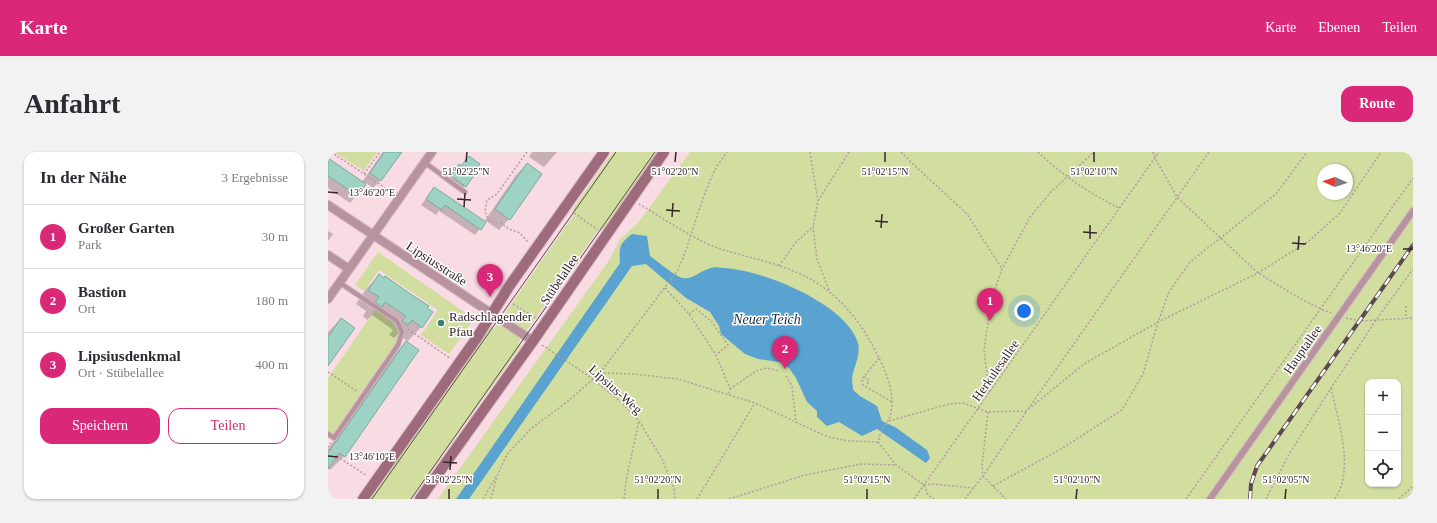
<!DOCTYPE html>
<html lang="de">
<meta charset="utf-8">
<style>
:root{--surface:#fff;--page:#f2f2f3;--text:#2b2b33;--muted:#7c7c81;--line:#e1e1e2;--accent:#db2777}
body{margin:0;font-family:"Times New Roman",serif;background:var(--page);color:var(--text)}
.controls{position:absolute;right:12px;bottom:12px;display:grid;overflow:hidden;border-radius:8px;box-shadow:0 1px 3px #0004}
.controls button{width:36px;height:36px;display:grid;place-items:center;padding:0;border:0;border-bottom:1px solid var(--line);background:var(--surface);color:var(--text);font:20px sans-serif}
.compass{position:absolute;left:989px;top:12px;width:36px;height:36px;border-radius:50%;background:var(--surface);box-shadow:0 1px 3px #0004;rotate:273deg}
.you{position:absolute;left:696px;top:159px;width:14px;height:14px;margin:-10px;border:3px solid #fff;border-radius:50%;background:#1a73e8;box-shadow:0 0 0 6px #1a73e833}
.badge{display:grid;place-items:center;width:26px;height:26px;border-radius:50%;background:var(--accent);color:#fff;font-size:13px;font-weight:700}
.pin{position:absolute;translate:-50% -33px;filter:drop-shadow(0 1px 2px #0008)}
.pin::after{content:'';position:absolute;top:21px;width:14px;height:12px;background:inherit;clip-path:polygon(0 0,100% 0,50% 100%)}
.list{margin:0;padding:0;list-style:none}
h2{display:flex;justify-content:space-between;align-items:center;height:52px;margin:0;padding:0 16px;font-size:17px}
h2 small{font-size:13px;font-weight:400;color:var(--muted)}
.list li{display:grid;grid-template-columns:26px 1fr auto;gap:12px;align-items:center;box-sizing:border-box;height:64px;padding:0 16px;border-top:1px solid var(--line)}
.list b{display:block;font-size:15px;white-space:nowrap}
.list p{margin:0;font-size:13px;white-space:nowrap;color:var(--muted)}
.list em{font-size:13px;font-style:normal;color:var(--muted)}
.actions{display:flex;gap:8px;padding:12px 16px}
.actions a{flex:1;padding:9px 0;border:1px solid var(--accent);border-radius:12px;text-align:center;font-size:14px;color:var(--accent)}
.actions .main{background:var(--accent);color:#fff}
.icon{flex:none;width:22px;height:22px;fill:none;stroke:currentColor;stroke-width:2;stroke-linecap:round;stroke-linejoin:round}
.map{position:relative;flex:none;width:1085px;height:347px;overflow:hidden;border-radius:12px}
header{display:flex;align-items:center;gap:24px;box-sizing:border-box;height:56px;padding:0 20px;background:var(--accent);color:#fff}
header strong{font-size:19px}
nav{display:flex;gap:22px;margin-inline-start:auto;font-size:14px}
.intro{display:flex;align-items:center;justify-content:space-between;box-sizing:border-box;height:96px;padding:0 24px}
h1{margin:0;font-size:28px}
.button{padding:10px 18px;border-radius:12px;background:var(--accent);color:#fff;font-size:14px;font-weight:700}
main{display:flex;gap:24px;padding:0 24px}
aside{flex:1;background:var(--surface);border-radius:12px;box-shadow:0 1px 3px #0004}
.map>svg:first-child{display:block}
.green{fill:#d1de9f;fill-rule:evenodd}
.water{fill:#5aa3d1}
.shadow{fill:#0003}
.building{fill:#9ed2c5;stroke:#78ab9e}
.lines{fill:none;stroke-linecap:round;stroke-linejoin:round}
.service-casing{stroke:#d2b7bf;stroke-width:6}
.pedestrian-casing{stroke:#d2b7bf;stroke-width:8}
.minor-casing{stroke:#d2b7bf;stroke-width:10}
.secondary-casing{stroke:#d2b7bf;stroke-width:12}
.path{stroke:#b59ba3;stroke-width:1.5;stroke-dasharray:2 2;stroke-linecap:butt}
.service{stroke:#b6939e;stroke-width:4}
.pedestrian{stroke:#b6939e;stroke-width:6}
.minor{stroke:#b6939e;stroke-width:8}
.secondary{stroke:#9d6b7c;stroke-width:10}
.tram{stroke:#5c484e;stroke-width:1}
.rail-casing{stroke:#5c484e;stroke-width:4}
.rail{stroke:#fff;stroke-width:2.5;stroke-dasharray:8;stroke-linecap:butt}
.ticks{fill:none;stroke:#37252b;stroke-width:1.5}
.poi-dot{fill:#3d8071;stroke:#fff;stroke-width:1.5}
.labels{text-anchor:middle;stroke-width:3;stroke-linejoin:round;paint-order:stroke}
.street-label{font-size:13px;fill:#37252b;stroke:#fff}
.poi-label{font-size:13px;fill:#37252b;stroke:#fff;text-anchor:start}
.water-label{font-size:14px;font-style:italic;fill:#0e2f42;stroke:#fff}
.ticks-label{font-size:10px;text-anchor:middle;fill:#37252b;stroke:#fff;stroke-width:3;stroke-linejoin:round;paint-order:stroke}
</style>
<header>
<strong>Karte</strong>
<nav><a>Karte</a><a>Ebenen</a><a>Teilen</a></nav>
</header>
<div class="intro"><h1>Anfahrt</h1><a class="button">Route</a></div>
<main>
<aside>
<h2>In der Nähe<small>3 Ergebnisse</small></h2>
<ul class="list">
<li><span class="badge">1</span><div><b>Großer Garten</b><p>Park</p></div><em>30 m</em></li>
<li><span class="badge">2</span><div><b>Bastion</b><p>Ort</p></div><em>180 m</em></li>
<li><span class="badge">3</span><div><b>Lipsiusdenkmal</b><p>Ort · Stübelallee</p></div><em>400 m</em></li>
</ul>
<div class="actions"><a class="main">Speichern</a><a>Teilen</a></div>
</aside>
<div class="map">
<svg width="1085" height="347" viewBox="0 0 1085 347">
<rect width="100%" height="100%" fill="#f9dbe4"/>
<path class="green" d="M 6,0 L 49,0 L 36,19 Z
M 285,0 L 330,0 L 274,79 L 271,77 L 270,78 L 190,191 L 193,194 L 83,347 L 40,347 L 163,174 L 166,177 L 247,61 L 244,58 Z
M 362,0 L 1085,0 L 1085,347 L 110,347 L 282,107 L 292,87 L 309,72 ZM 995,18 L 1019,18 L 1019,42 L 995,42 ZM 1040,230 L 1070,230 L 1070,332 L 1040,332 Z
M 50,100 L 142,164 L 144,170 L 121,202 L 93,183 L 110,158 L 51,118 L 36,139 L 27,133 Z
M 47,158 L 63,168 L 71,180 L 67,192 L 5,282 L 0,279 L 0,226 Z"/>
<path class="water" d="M 304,82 L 319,84 L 322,104 C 329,109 348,125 355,126 C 364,128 371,120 380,117 C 384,115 390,115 395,116 C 432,117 518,151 530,191 C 533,203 526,214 524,226 C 524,230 525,234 525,238 L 532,244 L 549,254 L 554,269 L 567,275 L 599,298 L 602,306 L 598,311 L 549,277 L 534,284 L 511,270 L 499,274 L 489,265 L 489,259 L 479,250 L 468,226 L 461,216 L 451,210 L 430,207 L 417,202 L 393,182 L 391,174 L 382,160 L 358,146 L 318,112 L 304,114 L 141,347 L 128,347 L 292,111 C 291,95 291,92 304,82 Z"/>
<path class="shadow" d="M 55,0 L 72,0 L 53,28 L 45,36 L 38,31 L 29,43 L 22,51 L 0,36 L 0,8 L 34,30 Z
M 204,0 L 229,0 L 216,15 L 201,5 Z
M 199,12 L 181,67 L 171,78 L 158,69 L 147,83 L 111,59 L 108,63 L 93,53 L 106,36 L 156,70 L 188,23 Z
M 131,13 L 133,15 L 137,34 L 134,38 L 120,28 Z
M 0,79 L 5,82 L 0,89 Z
M 51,124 L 93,175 L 79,190 L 16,304 L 2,318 L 0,316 L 0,297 L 65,204 L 79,189 L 70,182 L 66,186 L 61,183 L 65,178 L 44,163 L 39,168 L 35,164 L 38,159 L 28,152 L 38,137 Z
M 13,167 L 0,213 L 0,180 Z"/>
<path class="building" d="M 56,0 L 74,0 L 53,29 L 42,21 Z
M 141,4 L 152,12 L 150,15 L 151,16 L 138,35 L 123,24 L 131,12 L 133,14 Z
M 0,6 L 38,32 L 30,44 L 0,24 Z
M 199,11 L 214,22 L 182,68 L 167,57 Z
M 106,35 L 158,70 L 153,78 L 117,53 L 114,58 L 98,47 Z
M 51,122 L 56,126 L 57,124 L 84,143 L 101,154 L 99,156 L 105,160 L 94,176 L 84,168 L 80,173 L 74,169 L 78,164 L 57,150 L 54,155 L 47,150 L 51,145 L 40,138 Z
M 13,166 L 27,176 L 0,214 L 0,185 Z
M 78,189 L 91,198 L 17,305 L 11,301 L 0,317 L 0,301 Z"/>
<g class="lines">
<defs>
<path id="service" d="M 97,11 C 111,20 123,31 137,40
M 0,282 L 6,286 L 70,193 L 74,180 L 69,169 L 12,131"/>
<path id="pedestrian" d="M 882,347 L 1085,59"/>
<path id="minor" d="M 0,53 L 205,189
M 0,103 L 21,117
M 0,147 L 104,0"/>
<path id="secondary" d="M 35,347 L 148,187 L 182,133 L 276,0
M 92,347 L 205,189 L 336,0"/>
</defs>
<use href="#service" class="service-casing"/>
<use href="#pedestrian" class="pedestrian-casing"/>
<use href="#minor" class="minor-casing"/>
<use href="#secondary" class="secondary-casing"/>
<path class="path" d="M 3,0 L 65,41
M 199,0 L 169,42 L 159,48 L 157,59 L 160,67 L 162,69 L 173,71 L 181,77 L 192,81 L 200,90
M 482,0 L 490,49
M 573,0 L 586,13 L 639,62 L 674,117
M 710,0 C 734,23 761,41 791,56
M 825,0 L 827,6 L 849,45 L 930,121 L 973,147 L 993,157 L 1003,161
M 36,22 L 52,0
M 246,61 L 270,78
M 451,114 L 468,90 L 485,75
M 337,136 L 361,162 L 388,203 L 402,237 L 401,243
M 501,138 L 489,107 L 485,75 L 490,49 L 521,0
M 185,152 L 208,166
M 1078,154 L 1078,167
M 361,162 L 368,157 L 384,170 L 400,193 L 388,203
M 1018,166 L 1031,169 L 1085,166
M 80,177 L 123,207
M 214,193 L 265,227 L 293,250 L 311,269 L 334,307 L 346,337 L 347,347
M 551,206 L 534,227 L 535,233 L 564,250
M 0,220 L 30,240
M 272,221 L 305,222 L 350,227 L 427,251 L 500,285 L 521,289 L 550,290 C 551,287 551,284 553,281 C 556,273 562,269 563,260 C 567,240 557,217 548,200 C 526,157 498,129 452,114 C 429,106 404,102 382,93 C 357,82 335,66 311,52
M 458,224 L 464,234 L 468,271
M 536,225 L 539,226 L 541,229 L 538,235
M 1003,236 C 1010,269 1027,316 1007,347
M 402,237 L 428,219 L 439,216 L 451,219
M 661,240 L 656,198 L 663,149 L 674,117 L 702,65 L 723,40 L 766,0
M 700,257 L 881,0
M 660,260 L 654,313 L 655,324 L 678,347
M 561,269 L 621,252 L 635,251 L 660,260 L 698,259 L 756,212 L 830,170 L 930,121 L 981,89 L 1012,61 L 1053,0
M 550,290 L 568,313 L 596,333 L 600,343 L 606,347
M 2,299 L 0,295 L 3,291
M 9,304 L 39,324
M 596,333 L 605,332 L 646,336
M 665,334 L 733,297 L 794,258 L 815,222 L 830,170 L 841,140 L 862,110 L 948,42 L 979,0
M 155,347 L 168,325
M 163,347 L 169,324 L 179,302 L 204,276 L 239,250 L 272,221 L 350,118 C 364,86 371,50 387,18 C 390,12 395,6 399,0
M 296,347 L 298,329 L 311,269
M 369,347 L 427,251
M 401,347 L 477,323 L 533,312 L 568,313
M 586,347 L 831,0
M 637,347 L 655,324 L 698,260
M 858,347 L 1085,26
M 938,347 L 961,302 L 1003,236 L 1048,168 L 1085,117
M 1071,347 L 1085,334"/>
<use href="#service" class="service"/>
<use href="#pedestrian" class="pedestrian"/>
<use href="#minor" class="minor"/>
<use href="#secondary" class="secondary"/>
<path class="tram" d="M 44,347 L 288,0
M 83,347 L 327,0"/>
<defs>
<path id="rail" d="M 922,347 L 923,332 L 929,314 L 1085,93"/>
</defs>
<use href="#rail" class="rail-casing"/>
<use href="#rail" class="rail"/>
</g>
<path class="ticks" d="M 138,10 L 139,0M 347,10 L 348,0M 557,10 L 557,0M 766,10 L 766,0M 0,40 L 10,41M 129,47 L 143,48M 136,55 L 137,41M 338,58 L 352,59M 344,65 L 345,51M 547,69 L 560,70M 553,76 L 554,62M 755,80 L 769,81M 762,87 L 762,73M 964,91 L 978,92M 1075,97 L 1085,97M 970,98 L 971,84M 0,304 L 10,305M 115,310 L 129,311M 122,318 L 123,304M 121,347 L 121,337M 330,347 L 330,337M 539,347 L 539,337M 748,347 L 749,337M 957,347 L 958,337"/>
<circle class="poi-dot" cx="113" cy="171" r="4"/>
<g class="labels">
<g class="street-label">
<text transform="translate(109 111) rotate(33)" y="5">Lipsiusstraße</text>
<text transform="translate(231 127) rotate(-56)" y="5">Stübelallee</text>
<text transform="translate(974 197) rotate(-55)" y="5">Hauptallee</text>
<text transform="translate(667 218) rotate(-55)" y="5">Herkulesallee</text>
<text transform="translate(288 237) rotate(42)" y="5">Lipsius-Weg</text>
</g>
<g class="poi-label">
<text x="121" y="169">Radschlagender<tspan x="121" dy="15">Pfau</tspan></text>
</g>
<g class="water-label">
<text x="439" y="172">Neuer Teich</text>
</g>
</g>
<g class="ticks-label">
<text x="138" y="23">51°02'25"N</text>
<text x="347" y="23">51°02'20"N</text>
<text x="557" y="23">51°02'15"N</text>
<text x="766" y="23">51°02'10"N</text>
<text x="44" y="44">13°46'20"E</text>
<text x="1041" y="100">13°46'20"E</text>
<text x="44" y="308">13°46'10"E</text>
<text x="121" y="331">51°02'25"N</text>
<text x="330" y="331">51°02'20"N</text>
<text x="539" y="331">51°02'15"N</text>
<text x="749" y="331">51°02'10"N</text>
<text x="958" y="331">51°02'05"N</text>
</g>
</svg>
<div class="controls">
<button>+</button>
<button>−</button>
<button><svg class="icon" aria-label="locate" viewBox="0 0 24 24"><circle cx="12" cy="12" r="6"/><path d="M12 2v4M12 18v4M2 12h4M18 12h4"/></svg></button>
</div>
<svg class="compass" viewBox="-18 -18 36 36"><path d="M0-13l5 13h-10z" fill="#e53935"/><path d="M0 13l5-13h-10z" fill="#7c7c81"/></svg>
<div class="you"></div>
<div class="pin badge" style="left:662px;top:169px">1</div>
<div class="pin badge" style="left:457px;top:217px">2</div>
<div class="pin badge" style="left:162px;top:145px">3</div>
</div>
</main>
